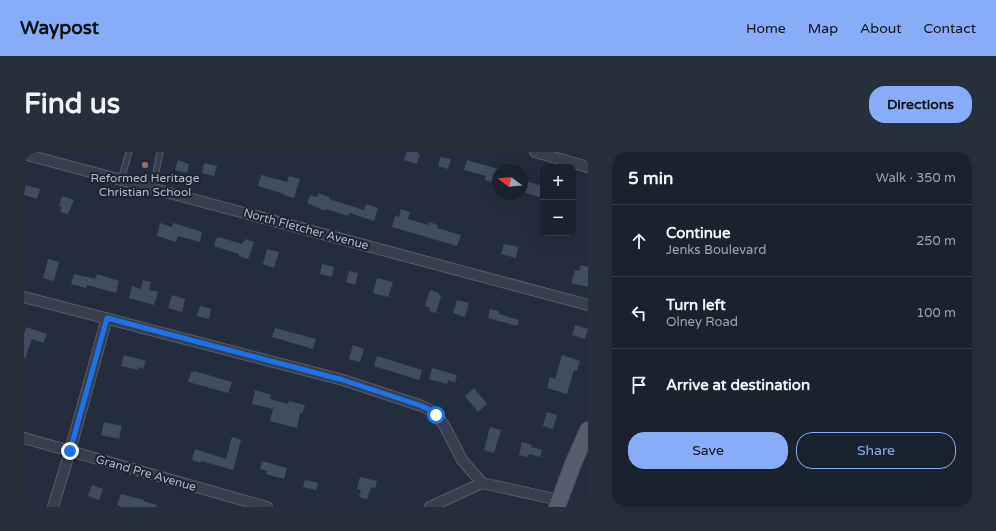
<!DOCTYPE html>
<meta charset="utf-8">
<style>
:root{--surface:#1a222e;--page:#272f3a;--text:#f1f3f6;--muted:#9fa4aa;--line:#383f4a;--accent:#87acf8}
body{margin:0;font-family:"Varela Round",sans-serif;background:var(--page);color:var(--text)}
.controls{position:absolute;right:12px;top:12px;display:grid;overflow:hidden;border-radius:8px;box-shadow:0 4px 16px #0002}
.controls button{width:36px;height:36px;display:grid;place-items:center;padding:0;border:0;border-bottom:1px solid var(--line);background:var(--surface);color:var(--text);font:20px sans-serif}
.compass{position:absolute;left:468px;top:12px;width:36px;height:36px;border-radius:50%;background:var(--surface);box-shadow:0 4px 16px #0002;rotate:286deg}
.stop{position:absolute;width:12px;height:12px;margin:-9px;border:3px solid #1a73e8;border-radius:50%;background:#fff}
.stop.end{background:#1a73e8;border-color:#fff;box-shadow:0 1px 4px #0008}
.list{margin:0;padding:0;list-style:none}
h2{display:flex;justify-content:space-between;align-items:center;height:52px;margin:0;padding:0 16px;font-size:17px}
h2 small{font-size:13px;font-weight:400;color:var(--muted)}
.list li{display:grid;grid-template-columns:26px 1fr auto;gap:12px;align-items:center;box-sizing:border-box;height:72px;padding:0 16px;border-top:1px solid var(--line)}
.list b{display:block;font-size:15px;white-space:nowrap}
.list p{margin:0;font-size:13px;white-space:nowrap;color:var(--muted)}
.list em{font-size:13px;font-style:normal;color:var(--muted)}
.actions{display:flex;gap:8px;padding:12px 16px}
.actions a{flex:1;padding:9px 0;border:1px solid var(--accent);border-radius:16px;text-align:center;font-size:14px;color:var(--accent)}
.actions .main{background:var(--accent);color:#111}
.icon{flex:none;width:22px;height:22px;fill:none;stroke:currentColor;stroke-width:2;stroke-linecap:round;stroke-linejoin:round}
.map{position:relative;flex:none;width:564px;height:355px;overflow:hidden;border-radius:16px}
header{display:flex;align-items:center;gap:24px;box-sizing:border-box;height:56px;padding:0 20px;background:var(--accent);color:#111}
header strong{font-size:19px}
nav{display:flex;gap:22px;margin-inline-start:auto;font-size:14px}
.intro{display:flex;align-items:center;justify-content:space-between;box-sizing:border-box;height:96px;padding:0 24px}
h1{margin:0;font-size:28px}
.button{padding:10px 18px;border-radius:16px;background:var(--accent);color:#111;font-size:14px;font-weight:700}
main{display:flex;gap:24px;padding:0 24px}
aside{flex:1;background:var(--surface);border-radius:16px;box-shadow:0 4px 16px #0002}
.map>svg:first-child{display:block}
.building{fill:#424c5f}
.lines{fill:none;stroke-linecap:round;stroke-linejoin:round}
.lane-casing{stroke:#555d6b;stroke-width:7}
.street-casing{stroke:#555d6b;stroke-width:12}
.primary-casing{stroke:#404856;stroke-width:18}
.lane{stroke:#373f4d;stroke-width:5}
.street{stroke:#373f4d;stroke-width:10}
.primary{stroke:#555e6d;stroke-width:16}
.route{stroke:#1a73e8;stroke-width:5}
.education-dot{fill:#8d6e63;stroke:#1c2432;stroke-width:1.5}
.labels{text-anchor:middle;stroke-width:4;stroke-linejoin:round;paint-order:stroke}
.poi-label{font-size:12px;fill:#b3bac8;stroke:#1c2432}
.street-label{font-size:12px;fill:#b3bac8;stroke:#1c2432}
</style>
<header>
<strong>Waypost</strong>
<nav><a>Home</a><a>Map</a><a>About</a><a>Contact</a></nav>
</header>
<div class="intro"><h1>Find us</h1><a class="button">Directions</a></div>
<main>
<div class="map">
<svg width="564" height="355" viewBox="0 0 564 355">
<rect width="100%" height="100%" fill="#232d3d"/>
<path class="building" d="M 383,0 L 394,0 L 394,2 L 396,3 L 393,12 L 380,8 Z
M 416,5 L 427,7 L 424,17 L 414,14 Z
M 154,8 L 165,12 L 163,21 L 151,18 Z
M 443,8 L 474,17 L 474,29 L 472,29 L 471,31 L 461,28 L 462,24 L 440,18 Z
M 180,11 L 193,14 L 190,24 L 178,21 Z
M 237,23 L 263,30 L 265,24 L 276,27 L 270,46 L 259,43 L 260,42 L 234,34 Z
M 498,28 L 519,34 L 519,46 L 498,40 Z
M 2,33 L 16,37 L 13,47 L 0,43 Z
M 294,41 L 305,45 L 305,47 L 340,58 L 342,52 L 354,56 L 350,69 L 326,61 L 324,64 L 302,57 L 301,59 L 283,51 L 286,43 L 293,45 Z
M 38,44 L 50,48 L 44,62 L 36,60 L 38,55 L 35,54 Z
M 377,57 L 386,60 L 384,67 L 404,73 L 405,70 L 414,73 L 413,76 L 437,83 L 433,94 L 368,75 L 371,64 L 375,65 Z
M 136,71 L 148,75 L 149,71 L 178,80 L 176,90 L 154,84 L 152,90 L 133,84 Z
M 195,85 L 218,92 L 219,90 L 220,90 L 221,87 L 230,90 L 224,107 L 215,104 L 215,102 L 190,94 L 192,86 L 194,86 Z
M 480,92 L 494,95 L 492,106 L 477,102 Z
M 243,97 L 255,100 L 250,116 L 239,112 Z
M 24,107 L 35,110 L 30,129 L 19,126 Z
M 298,112 L 310,115 L 308,125 L 296,122 Z
M 557,113 L 564,115 L 564,135 L 547,131 L 551,118 L 555,119 Z
M 325,119 L 334,121 L 331,133 L 322,130 Z
M 50,122 L 71,127 L 73,122 L 95,129 L 92,141 L 63,133 L 62,136 L 47,132 Z
M 353,126 L 369,130 L 364,145 L 349,141 Z
M 119,128 L 127,130 L 125,138 L 134,140 L 130,153 L 105,146 L 108,134 L 117,137 Z
M 406,138 L 415,141 L 414,143 L 417,144 L 412,161 L 405,159 L 406,156 L 401,154 Z
M 148,143 L 161,147 L 158,160 L 144,156 Z
M 433,148 L 445,151 L 441,165 L 429,161 Z
M 176,154 L 187,157 L 185,167 L 173,164 Z
M 466,157 L 475,159 L 475,162 L 495,168 L 493,174 L 464,166 Z
M 551,173 L 564,177 L 561,187 L 548,183 Z
M 2,175 L 23,182 L 19,191 L 8,187 L 1,207 L 0,206 L 0,182 Z
M 251,176 L 292,187 L 289,197 L 248,185 Z
M 329,193 L 340,197 L 336,210 L 325,207 Z
M 100,203 L 122,209 L 119,217 L 115,215 L 114,218 L 97,214 Z
M 538,203 L 556,209 L 553,219 L 550,218 L 543,242 L 523,236 L 526,225 L 531,227 Z
M 353,204 L 398,218 L 395,228 L 350,214 Z
M 408,216 L 433,223 L 431,231 L 424,228 L 423,232 L 405,227 Z
M 170,219 L 208,230 L 204,241 L 164,230 L 167,220 L 169,220 Z
M 450,236 L 463,252 L 454,260 L 441,244 Z
M 231,238 L 247,243 L 246,247 L 264,252 L 265,249 L 281,253 L 278,262 L 276,261 L 273,276 L 246,269 L 249,257 L 228,252 Z
M 523,260 L 533,263 L 529,277 L 519,274 Z
M 80,270 L 98,274 L 95,287 L 77,283 Z
M 466,275 L 477,278 L 470,301 L 460,298 Z
M 208,285 L 217,288 L 209,318 L 177,309 L 177,311 L 168,308 L 171,297 L 202,307 Z
M 498,290 L 508,293 L 507,295 L 518,298 L 516,305 L 505,302 L 504,305 L 495,303 Z
M 238,309 L 263,316 L 260,327 L 242,322 L 243,319 L 236,317 Z
M 336,325 L 353,329 L 351,336 L 347,335 L 343,347 L 335,345 L 337,338 L 333,337 Z
M 281,328 L 294,331 L 292,338 L 279,335 Z
M 68,333 L 79,337 L 75,348 L 64,344 Z
M 97,342 L 120,348 L 119,349 L 133,353 L 132,355 L 98,355 L 93,353 Z"/>
<g class="lines">
<defs>
<path id="lane" d="M 97,28 L 105,0
M 129,36 L 136,0"/>
<path id="street" d="M 511,0 L 564,15
M 0,2 L 564,153
M 0,145 L 319,228 L 398,254 L 408,259 L 412,263 L 420,273 L 438,308 L 458,331
M 0,286 L 243,355
M 29,355 L 46,299 L 83,166
M 406,355 L 458,331 L 535,348"/>
<path id="primary" d="M 533,355 L 549,312 L 564,278"/>
</defs>
<use href="#lane" class="lane-casing"/>
<use href="#street" class="street-casing"/>
<use href="#primary" class="primary-casing"/>
<use href="#lane" class="lane"/>
<use href="#street" class="street"/>
<use href="#primary" class="primary"/>
</g>
<g class="lines">
<path class="route" d="M 46,299 L 83,166 L 319,228 L 398,254 L 408,259 L 412,263"/>
</g>
<circle class="education-dot" cx="121" cy="13" r="4"/>
<g class="labels">
<g class="poi-label">
<text x="121" y="30">Reformed Heritage<tspan x="121" dy="14">Christian School</tspan></text>
</g>
<g class="street-label">
<text transform="translate(282 77) rotate(15)" y="4">North Fletcher Avenue</text>
<text transform="translate(122 321) rotate(16)" y="4">Grand Pre Avenue</text>
</g>
</g>
</svg>
<div class="controls">
<button>+</button>
<button>−</button>
</div>
<svg class="compass" viewBox="-18 -18 36 36"><path d="M0-13l5 13h-10z" fill="#e53935"/><path d="M0 13l5-13h-10z" fill="#9fa4aa"/></svg>
<div class="stop" style="left:412px;top:263px"></div>
<div class="stop end" style="left:46px;top:299px"></div>
</div>
<aside>
<h2>5 min<small>Walk · 350 m</small></h2>
<ul class="list">
<li><svg class="icon" aria-label="ahead" viewBox="0 0 24 24"><path d="M12 20V5M6 11l6-6 6 6"/></svg><div><b>Continue</b><p>Jenks Boulevard</p></div><em>250 m</em></li>
<li><svg class="icon" aria-label="left" viewBox="0 0 24 24"><path d="M17 20v-9H6M10 6l-5 5 5 5"/></svg><div><b>Turn left</b><p>Olney Road</p></div><em>100 m</em></li>
<li><svg class="icon" aria-label="arrive" viewBox="0 0 24 24"><path d="M6 21V4h12l-3 4 3 4H6"/></svg><div><b>Arrive at destination</b></div></li>
</ul>
<div class="actions"><a class="main">Save</a><a>Share</a></div>
</aside>
</main>
